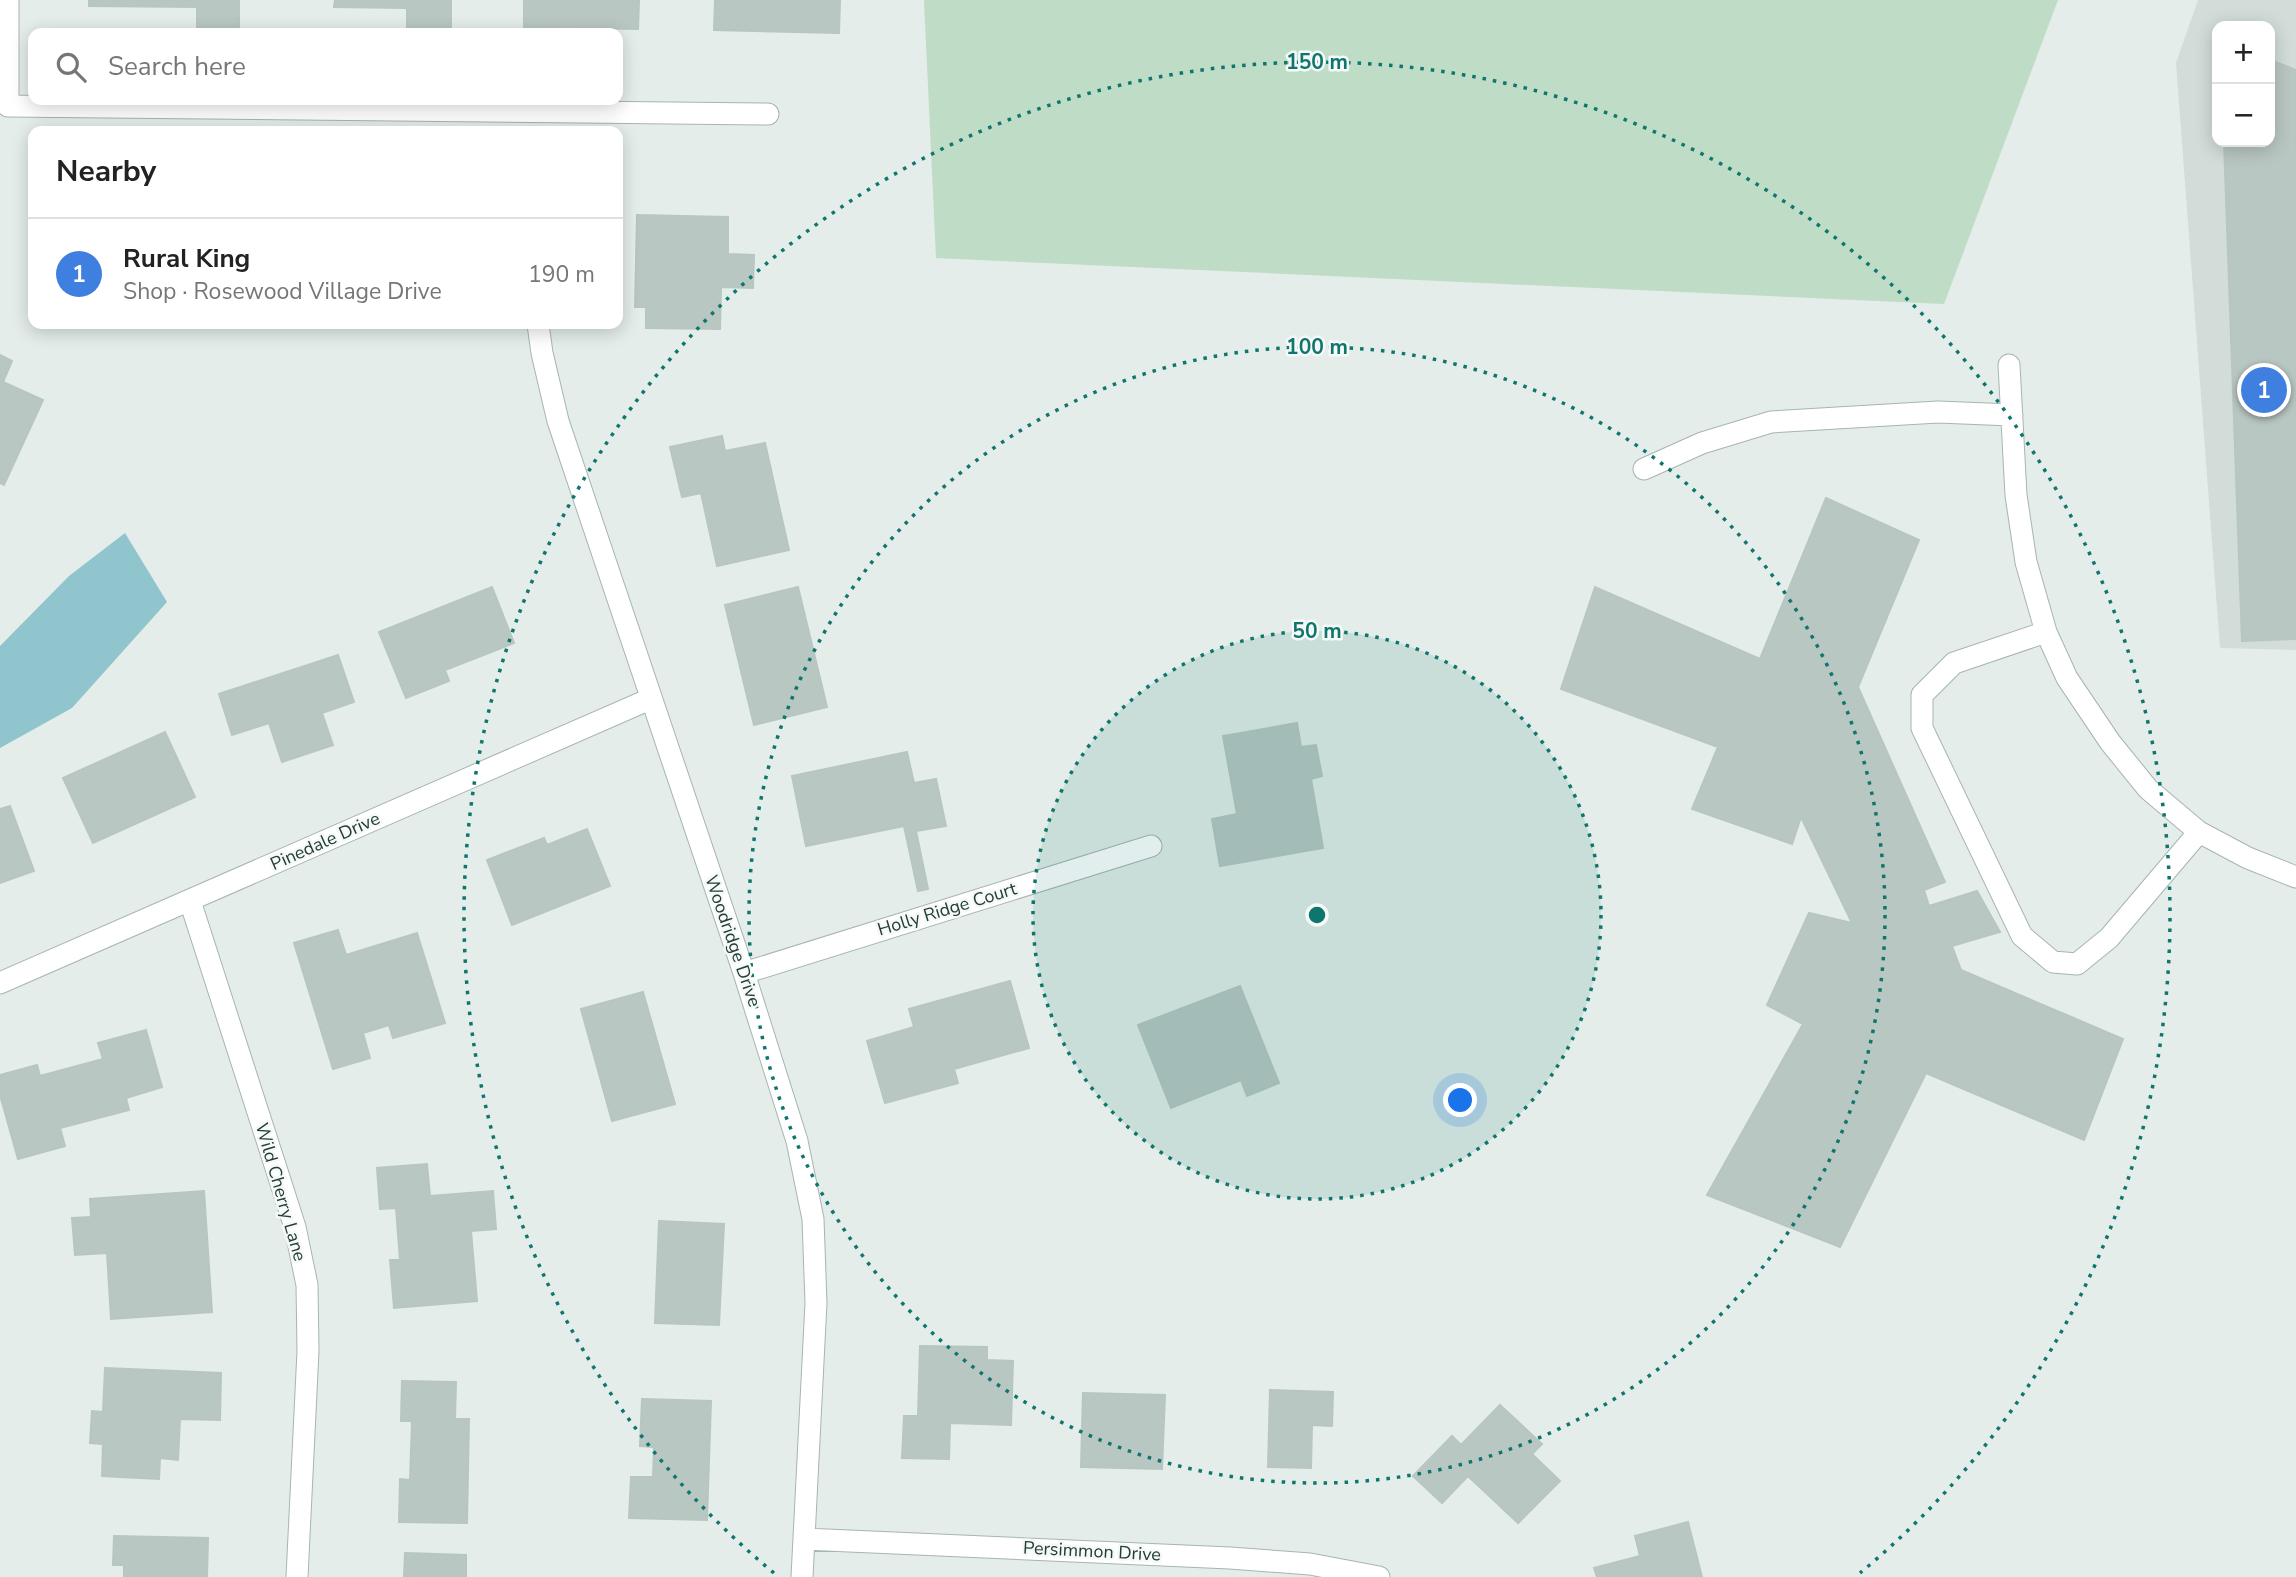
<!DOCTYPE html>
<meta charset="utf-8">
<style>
:root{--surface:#fff;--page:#f2f2f2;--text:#222;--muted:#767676;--line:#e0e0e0;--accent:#1a73e8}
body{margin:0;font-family:"Nunito Sans",sans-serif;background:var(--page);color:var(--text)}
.controls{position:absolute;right:21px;top:21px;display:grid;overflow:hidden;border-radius:14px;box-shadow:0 4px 18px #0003}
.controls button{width:63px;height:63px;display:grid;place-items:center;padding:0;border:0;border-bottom:2px solid var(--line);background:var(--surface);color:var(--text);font:35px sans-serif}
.you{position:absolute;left:1461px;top:1101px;width:24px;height:24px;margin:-18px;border:5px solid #fff;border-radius:50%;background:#1a73e8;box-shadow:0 0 0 10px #1a73e833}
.badge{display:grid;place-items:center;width:46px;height:46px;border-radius:50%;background:var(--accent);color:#fff;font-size:23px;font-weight:700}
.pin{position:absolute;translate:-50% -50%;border:4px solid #fff;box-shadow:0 2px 7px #0006}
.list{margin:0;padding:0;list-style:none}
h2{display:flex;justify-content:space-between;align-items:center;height:91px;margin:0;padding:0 28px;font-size:30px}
h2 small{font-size:23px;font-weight:400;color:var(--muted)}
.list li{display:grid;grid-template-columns:46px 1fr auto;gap:21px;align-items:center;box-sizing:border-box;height:112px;padding:0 28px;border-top:2px solid var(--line)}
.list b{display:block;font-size:26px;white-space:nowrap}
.list p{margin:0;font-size:23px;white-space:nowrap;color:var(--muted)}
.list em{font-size:23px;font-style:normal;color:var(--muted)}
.icon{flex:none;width:38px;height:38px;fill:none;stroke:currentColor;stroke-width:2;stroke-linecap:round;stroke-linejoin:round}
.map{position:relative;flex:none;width:2296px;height:1577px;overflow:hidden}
.search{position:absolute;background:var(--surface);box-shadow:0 4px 18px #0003;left:28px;top:28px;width:595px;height:77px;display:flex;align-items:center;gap:18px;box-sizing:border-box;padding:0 24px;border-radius:14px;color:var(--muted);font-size:26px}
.panel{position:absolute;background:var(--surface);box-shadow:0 4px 18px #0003;left:28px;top:126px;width:595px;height:203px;border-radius:14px}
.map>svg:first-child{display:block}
.built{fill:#d2dcd8;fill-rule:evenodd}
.green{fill:#bedcc6}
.water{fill:#90c5ce}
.building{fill:#b9c7c2;stroke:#b7c6c0;stroke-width:2}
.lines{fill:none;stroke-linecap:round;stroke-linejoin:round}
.minor-casing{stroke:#a7b5b0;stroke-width:23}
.minor{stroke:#fff;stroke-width:21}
.ring{fill:none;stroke:#0f766e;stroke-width:3.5;stroke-dasharray:3.5 7}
.labels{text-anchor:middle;stroke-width:5;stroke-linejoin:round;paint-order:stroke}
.street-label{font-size:18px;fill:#243d36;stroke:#f5f9f7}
.centre{fill:#0f766e;stroke:#f5f9f7;stroke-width:3.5}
.ring-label{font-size:21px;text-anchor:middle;font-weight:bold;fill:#0f766e;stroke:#f5f9f7;stroke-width:5;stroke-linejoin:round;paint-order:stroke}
</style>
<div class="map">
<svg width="2296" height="1577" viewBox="0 0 2296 1577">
<rect width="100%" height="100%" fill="#e4ede9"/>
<path class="built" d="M 2198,0 L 2296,0 L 2296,650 L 2220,648 L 2176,63 ZM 2217,26 L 2270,26 L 2270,142 L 2217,142 Z"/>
<path class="green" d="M 924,0 L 2058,0 L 1944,304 L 936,258 Z"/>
<path class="water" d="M 125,533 L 167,602 L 72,708 L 0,748 L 0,646 L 69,576 Z"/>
<path class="building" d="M 89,0 L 239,0 L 239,27 L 197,27 L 197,7 L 89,6 Z
M 335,0 L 451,0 L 451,27 L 407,27 L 407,8 L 334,7 Z
M 524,0 L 639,0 L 638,29 L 524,27 Z
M 715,0 L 840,0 L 839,33 L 714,30 Z
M 2270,60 L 2296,70 L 2296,639 L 2242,641 L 2224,142 L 2270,142 Z
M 637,215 L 728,217 L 728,254 L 754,255 L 753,288 L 721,287 L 720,329 L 646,328 L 646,307 L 635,307 Z
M 0,355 L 12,361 L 3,382 L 43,400 L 4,485 L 0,483 Z
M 722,436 L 725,451 L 765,443 L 789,550 L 717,566 L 701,493 L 682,497 L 670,447 Z
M 1826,498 L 1919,540 L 1858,687 L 1945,882 L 1924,890 L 1929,906 L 1977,891 L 2000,932 L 1952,946 L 1961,970 L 2123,1039 L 2084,1140 L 1926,1073 L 1840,1247 L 1707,1195 L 1803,1024 L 1767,1005 L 1809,913 L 1852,923 L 1801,817 L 1792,844 L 1692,809 L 1718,747 L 1561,689 L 1595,587 L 1760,659 Z
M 492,587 L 514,643 L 445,670 L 449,681 L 406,698 L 379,632 Z
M 798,587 L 827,707 L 754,725 L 725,605 Z
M 338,655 L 354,702 L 322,713 L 333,745 L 282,762 L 269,723 L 232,735 L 219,694 Z
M 1297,723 L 1301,747 L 1316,745 L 1322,776 L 1311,779 L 1323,848 L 1220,866 L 1212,819 L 1237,814 L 1223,736 Z
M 165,732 L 195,797 L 93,843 L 63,778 Z
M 907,752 L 914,783 L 936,779 L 946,826 L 916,831 L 928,889 L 918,891 L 904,826 L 806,846 L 792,776 Z
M 10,806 L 34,871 L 0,883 L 0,809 Z
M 587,829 L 610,886 L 512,925 L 487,860 L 544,838 L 547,845 Z
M 338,930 L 346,955 L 417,933 L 445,1023 L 393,1038 L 389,1025 L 363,1033 L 370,1058 L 333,1069 L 294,943 Z
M 1010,981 L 1029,1048 L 954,1069 L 958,1083 L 885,1103 L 867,1041 L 914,1027 L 909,1009 Z
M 1240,986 L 1279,1083 L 1247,1096 L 1241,1080 L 1171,1108 L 1138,1025 Z
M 643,992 L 675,1104 L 612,1121 L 581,1009 Z
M 146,1030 L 162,1087 L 126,1098 L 129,1110 L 60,1128 L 65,1146 L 18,1159 L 0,1095 L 0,1075 L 37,1065 L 40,1076 L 103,1059 L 98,1043 Z
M 427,1164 L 430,1196 L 493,1191 L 496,1229 L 471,1231 L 477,1301 L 394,1308 L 390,1260 L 400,1260 L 396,1208 L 380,1209 L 377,1168 Z
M 204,1191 L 212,1312 L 111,1319 L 107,1253 L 75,1255 L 72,1218 L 91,1217 L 90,1199 Z
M 659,1221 L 724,1224 L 719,1325 L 655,1323 Z
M 920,1346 L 987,1347 L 987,1360 L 1013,1361 L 1011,1425 L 950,1423 L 949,1459 L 902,1458 L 904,1416 L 918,1416 Z
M 105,1368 L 221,1373 L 220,1420 L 180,1419 L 178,1460 L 160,1458 L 159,1479 L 102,1476 L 103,1444 L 90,1443 L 92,1411 L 103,1412 Z
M 402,1381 L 456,1382 L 455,1419 L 469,1419 L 467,1523 L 399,1522 L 400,1479 L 410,1480 L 412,1421 L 401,1421 Z
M 1270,1390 L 1333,1392 L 1332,1426 L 1312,1425 L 1311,1468 L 1268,1467 Z
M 1083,1393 L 1165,1395 L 1162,1469 L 1081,1467 Z
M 642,1399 L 711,1401 L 707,1520 L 629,1518 L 631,1477 L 653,1477 L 654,1447 L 640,1446 Z
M 1500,1405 L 1542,1444 L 1532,1454 L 1560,1481 L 1518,1523 L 1468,1476 L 1442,1503 L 1413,1476 L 1452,1436 L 1461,1445 Z
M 1688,1522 L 1702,1577 L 1597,1577 L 1594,1568 L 1640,1556 L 1635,1536 Z
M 114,1536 L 208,1538 L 207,1577 L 124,1577 L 124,1565 L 113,1565 Z
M 405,1553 L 466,1555 L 466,1577 L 404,1577 Z"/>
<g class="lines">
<defs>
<path id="minor" d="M 8,0 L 8,106
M 8,106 L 768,114
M 538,324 L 542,353 L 558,421 L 744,973 L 797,1141 L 813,1219 L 816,1303 L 802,1577
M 2009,365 L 2016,495 L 2026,562 L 2046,632 L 2067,678 L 2110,742 L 2148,789 L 2199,832 L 2248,858 L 2296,877
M 1644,469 L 1702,443 L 1771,422 L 1938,412 L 2012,415
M 2046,632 L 1954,663 L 1922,695 L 1922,728 L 2022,936 L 2053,962 L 2077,964 L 2109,938 L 2199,832
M 190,901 L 295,1227 L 307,1285 L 308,1351 L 297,1577
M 744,973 L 1151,846
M 0,983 L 650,699
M 804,1539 L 1230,1558 L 1310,1564 L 1379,1577"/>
</defs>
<use href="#minor" class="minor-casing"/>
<use href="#minor" class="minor"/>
</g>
<circle cx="1317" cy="915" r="284" fill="#0f766e" fill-opacity=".12"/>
<g class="ring">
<circle cx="1317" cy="915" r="284"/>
<circle cx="1317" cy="915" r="568"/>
<path d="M774 1573A853 853 0 1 1 1860 1573"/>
</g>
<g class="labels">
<g class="street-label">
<text transform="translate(325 841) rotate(-24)" y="6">Pinedale Drive</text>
<text transform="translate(947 909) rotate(-17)" y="6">Holly Ridge Court</text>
<text transform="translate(733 941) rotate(71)" y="6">Woodridge Drive</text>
<text transform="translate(281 1192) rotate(74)" y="6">Wild Cherry Lane</text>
<text transform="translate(1092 1551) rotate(3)" y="6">Persimmon Drive</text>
</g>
</g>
<circle cx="1317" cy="915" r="10" class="centre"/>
<g class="ring-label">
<text x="1317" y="69">150 m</text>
<text x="1317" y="354">100 m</text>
<text x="1317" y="638">50 m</text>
</g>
</svg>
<div class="controls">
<button>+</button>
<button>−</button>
</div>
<div class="you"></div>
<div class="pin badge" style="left:2264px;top:390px;background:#3f7fe0">1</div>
<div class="search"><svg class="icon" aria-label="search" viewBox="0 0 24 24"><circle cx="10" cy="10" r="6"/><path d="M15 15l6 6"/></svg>Search here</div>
<section class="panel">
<h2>Nearby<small></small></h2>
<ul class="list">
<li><span class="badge" style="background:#3f7fe0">1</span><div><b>Rural King</b><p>Shop · Rosewood Village Drive</p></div><em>190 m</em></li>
</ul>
</section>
</div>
